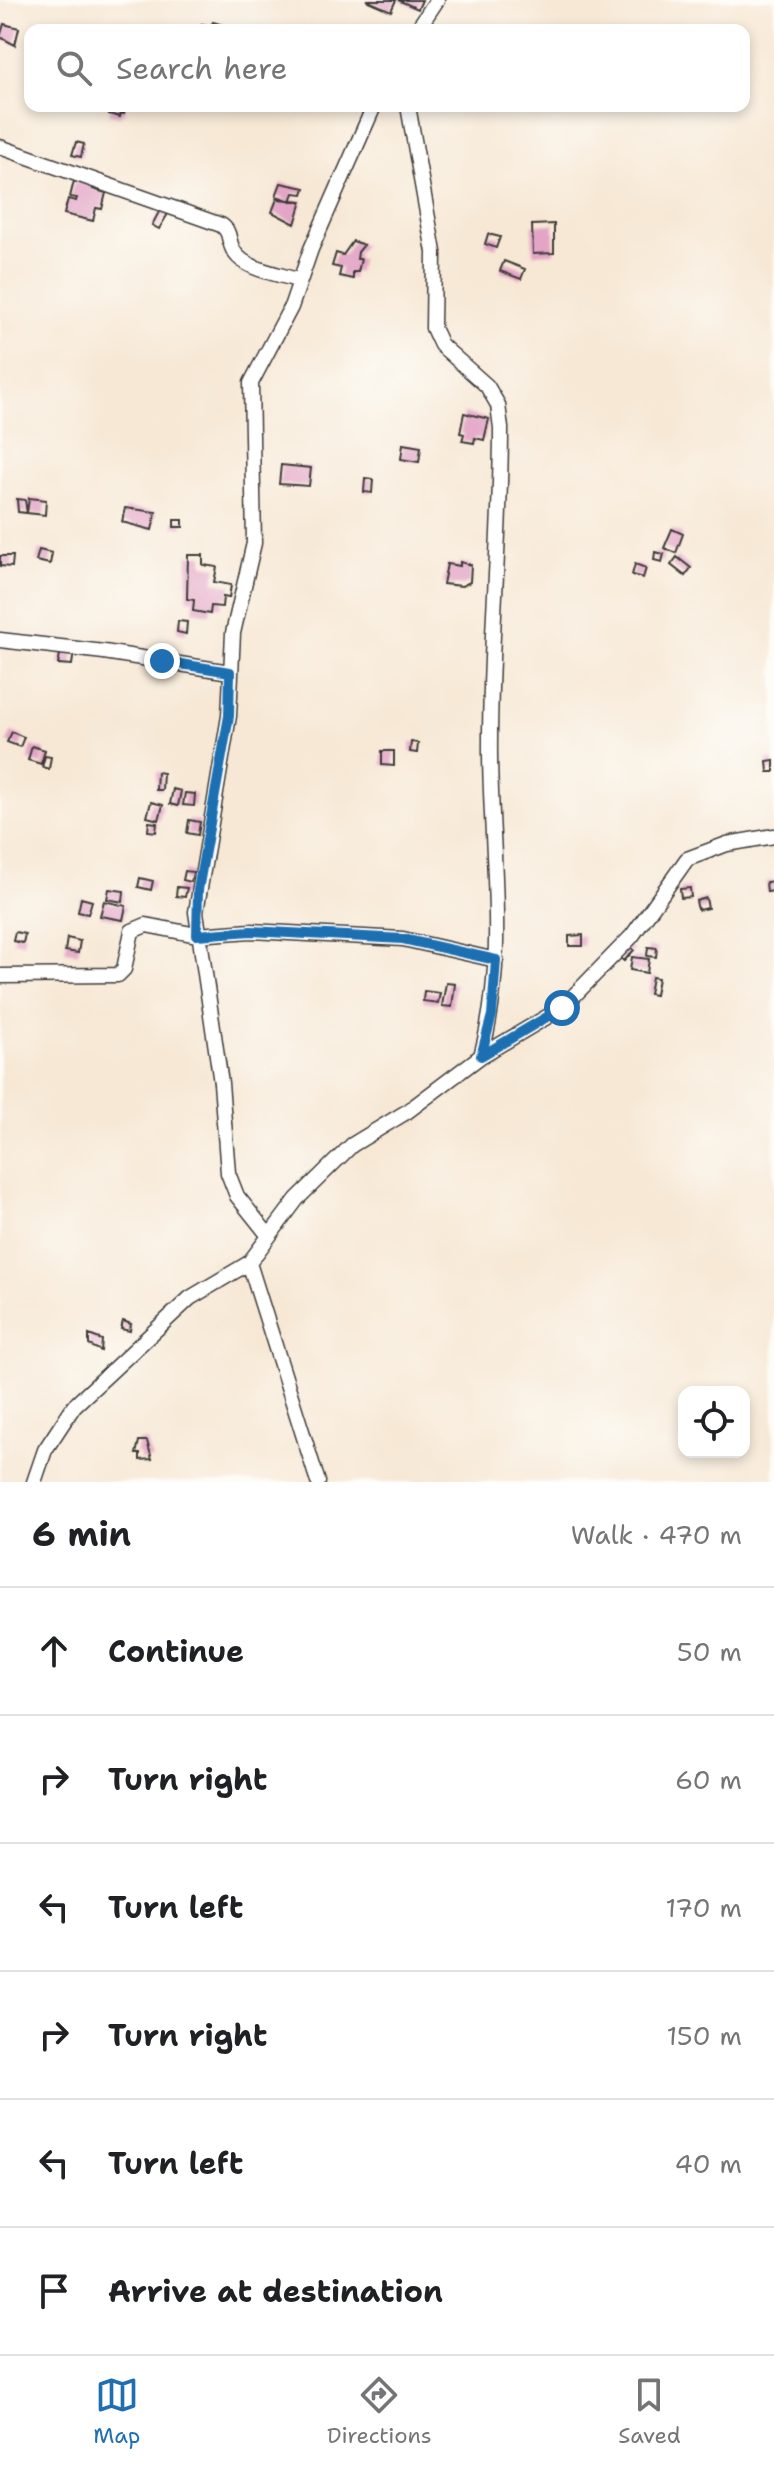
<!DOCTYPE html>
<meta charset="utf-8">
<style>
:root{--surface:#fff;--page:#f6f6f6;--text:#202124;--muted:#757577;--line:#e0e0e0;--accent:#1f6fb2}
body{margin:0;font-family:"Shantell Sans",sans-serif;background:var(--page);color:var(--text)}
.controls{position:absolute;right:24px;bottom:24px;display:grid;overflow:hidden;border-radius:16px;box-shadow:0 4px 12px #0003}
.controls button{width:72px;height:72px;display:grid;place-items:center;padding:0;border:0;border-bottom:2px solid var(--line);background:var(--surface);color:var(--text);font:40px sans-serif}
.stop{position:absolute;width:24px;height:24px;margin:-18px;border:6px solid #1f6fb2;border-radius:50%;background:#fff}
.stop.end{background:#1f6fb2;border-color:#fff;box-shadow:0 2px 8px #0008}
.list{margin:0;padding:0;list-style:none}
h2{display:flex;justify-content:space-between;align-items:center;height:104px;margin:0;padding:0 32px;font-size:34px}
h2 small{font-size:26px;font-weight:400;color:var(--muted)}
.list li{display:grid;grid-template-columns:52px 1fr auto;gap:24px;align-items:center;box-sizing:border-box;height:128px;padding:0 32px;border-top:2px solid var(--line)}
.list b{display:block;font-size:30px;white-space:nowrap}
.list em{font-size:26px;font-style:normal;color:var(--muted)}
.icon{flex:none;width:44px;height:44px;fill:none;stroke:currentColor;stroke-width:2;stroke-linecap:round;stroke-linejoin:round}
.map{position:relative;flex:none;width:774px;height:1482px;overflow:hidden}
.search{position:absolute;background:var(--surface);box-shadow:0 4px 12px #0003;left:24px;right:24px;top:24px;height:88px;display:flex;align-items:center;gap:20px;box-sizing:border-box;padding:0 28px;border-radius:16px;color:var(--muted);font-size:30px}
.sheet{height:872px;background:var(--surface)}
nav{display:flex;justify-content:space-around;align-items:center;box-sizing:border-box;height:112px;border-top:2px solid var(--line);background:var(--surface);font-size:22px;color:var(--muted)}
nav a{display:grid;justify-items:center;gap:4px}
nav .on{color:var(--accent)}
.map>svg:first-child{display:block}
.building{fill:#e3a4c6}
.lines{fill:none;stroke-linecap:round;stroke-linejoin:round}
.street-casing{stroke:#3d3b38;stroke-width:17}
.street{stroke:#fff;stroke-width:14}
.route{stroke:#1f6fb2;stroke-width:10}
</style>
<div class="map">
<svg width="774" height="1482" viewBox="0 0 774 1482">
<rect width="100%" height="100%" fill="#fdfcf7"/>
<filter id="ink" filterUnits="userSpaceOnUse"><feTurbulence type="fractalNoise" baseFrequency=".0125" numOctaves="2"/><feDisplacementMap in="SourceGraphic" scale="16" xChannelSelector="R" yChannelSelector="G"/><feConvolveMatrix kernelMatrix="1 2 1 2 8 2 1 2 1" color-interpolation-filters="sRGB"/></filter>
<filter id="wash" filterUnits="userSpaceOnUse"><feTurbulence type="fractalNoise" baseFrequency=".006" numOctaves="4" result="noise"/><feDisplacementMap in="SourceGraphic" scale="32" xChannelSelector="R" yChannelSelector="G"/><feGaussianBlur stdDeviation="1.8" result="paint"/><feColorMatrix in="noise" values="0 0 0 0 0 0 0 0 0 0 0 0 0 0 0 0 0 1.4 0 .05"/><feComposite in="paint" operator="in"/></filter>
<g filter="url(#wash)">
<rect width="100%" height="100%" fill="#f7e8d5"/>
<g id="blocks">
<path class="building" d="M 366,0 L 396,0 L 391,11 Z
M 398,0 L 422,0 L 418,9 Z
M 213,22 L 236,29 L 236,30 L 200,30 L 202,24 L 211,26 Z
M 4,24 L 19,28 L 15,45 L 0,37 Z
M 111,106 L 126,106 L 124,114 L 121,113 L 120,117 L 109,114 Z
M 76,142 L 84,144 L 81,157 L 72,155 Z
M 79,178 L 95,182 L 93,189 L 106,193 L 102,209 L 96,208 L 93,221 L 64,214 L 68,199 L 76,201 L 77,198 L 70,197 L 74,181 L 78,182 Z
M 281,183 L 305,188 L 303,194 L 294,193 L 291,201 L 276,196 Z
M 277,199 L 302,201 L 295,224 L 272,212 Z
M 161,208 L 169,212 L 159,229 L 152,225 Z
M 554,224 L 554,253 L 533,254 L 532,225 Z
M 488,234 L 500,237 L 496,248 L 485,244 Z
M 353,241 L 364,245 L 358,252 L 357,259 L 361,259 L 358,272 L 353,272 L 353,279 L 339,276 L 341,268 L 332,266 L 336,253 L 343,255 Z
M 504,261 L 525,269 L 521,279 L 500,271 Z
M 464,413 L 489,419 L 484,440 L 475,438 L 474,443 L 462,441 L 464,434 L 460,433 Z
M 403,444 L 421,447 L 419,462 L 401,459 Z
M 281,465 L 311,468 L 309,486 L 279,484 Z
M 365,478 L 373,479 L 372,493 L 364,492 Z
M 29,498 L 46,500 L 45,515 L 27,513 Z
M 17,499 L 25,500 L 27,513 L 18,512 Z
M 125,508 L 156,512 L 152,530 L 122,522 Z
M 174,520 L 183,520 L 183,527 L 174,527 Z
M 672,529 L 683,534 L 676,553 L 664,548 Z
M 39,550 L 52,553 L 50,564 L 36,561 Z
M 655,552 L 664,554 L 662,562 L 654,560 Z
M 188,555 L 203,555 L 203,565 L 217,567 L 214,582 L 231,585 L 229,598 L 223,597 L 222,607 L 211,606 L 210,614 L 193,611 L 194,600 L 187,599 Z
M 0,556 L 13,556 L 12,567 L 0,566 Z
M 677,557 L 691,568 L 685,576 L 671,565 Z
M 460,562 L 471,565 L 470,582 L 462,586 L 443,584 L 447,564 L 460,566 Z
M 635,564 L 646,568 L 643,578 L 632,575 Z
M 178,621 L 187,622 L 186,634 L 177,632 Z
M 61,650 L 74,651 L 72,665 L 58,664 Z
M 12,732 L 24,737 L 20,747 L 7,742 Z
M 411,742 L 418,743 L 417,753 L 410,752 Z
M 32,746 L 45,750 L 41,764 L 28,760 Z
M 382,751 L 394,751 L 394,766 L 382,765 Z
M 45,756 L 51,757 L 49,769 L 42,767 Z
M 774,760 L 774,772 L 768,772 L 767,761 Z
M 157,772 L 163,773 L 162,790 L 156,790 Z
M 173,789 L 181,791 L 178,806 L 170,804 Z
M 185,793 L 195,794 L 194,806 L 183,805 Z
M 151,802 L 163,805 L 159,820 L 147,817 Z
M 189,820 L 200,822 L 198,835 L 187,833 Z
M 149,822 L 157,823 L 156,832 L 148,831 Z
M 185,871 L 193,872 L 191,882 L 183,880 Z
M 140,878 L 153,881 L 151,890 L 138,887 Z
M 774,881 L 774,891 L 767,892 L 766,882 Z
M 177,887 L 187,888 L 185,897 L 176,896 Z
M 690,888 L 691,897 L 681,898 L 680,889 Z
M 109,889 L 124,891 L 123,902 L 107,899 Z
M 81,898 L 92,901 L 88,914 L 78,912 Z
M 706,898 L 708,908 L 698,910 L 696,901 Z
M 104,901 L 126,906 L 123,920 L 100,916 Z
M 15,932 L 25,934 L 23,943 L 13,941 Z
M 583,935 L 583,946 L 569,946 L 569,936 Z
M 67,938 L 80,941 L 78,953 L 65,951 Z
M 627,944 L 634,950 L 624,961 L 618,956 Z
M 648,947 L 657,948 L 656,957 L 647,956 Z
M 632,957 L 649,959 L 647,973 L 630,970 Z
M 652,977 L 658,978 L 655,995 L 649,994 Z
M 446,983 L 455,984 L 452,1007 L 442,1006 Z
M 424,991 L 440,993 L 438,1003 L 423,1001 Z
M 123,1321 L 131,1324 L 130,1331 L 121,1329 Z
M 89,1335 L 102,1340 L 101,1351 L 89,1345 Z
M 139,1441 L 147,1441 L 152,1459 L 140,1460 L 140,1454 L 136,1454 Z"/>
</g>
</g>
<g filter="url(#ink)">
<use href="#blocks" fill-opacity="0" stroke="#3d3b38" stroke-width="2"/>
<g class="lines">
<defs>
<path id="street" d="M 417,30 L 437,0
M 408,106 L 434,252 L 433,328 L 441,345 L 487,386 L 498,405 L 501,428 C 501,537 489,646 490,755 C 491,857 508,957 481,1056
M 0,147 L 221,225 C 232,232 227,242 235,253 C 246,270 281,274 300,281
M 0,640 L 104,652 L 230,672
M 0,976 L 118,975 L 124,969 L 132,931 L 146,925 L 197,935 L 251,931 L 403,939 L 496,960
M 269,1236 L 237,1196 L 228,1173 L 221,1083 L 196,912 L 229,716 L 233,633 L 254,543 L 251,383 L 291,307 L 311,249 L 374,106
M 249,1263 L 318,1482
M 34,1482 L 45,1450 L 74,1406 L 190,1298 L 249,1263 L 297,1199 L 352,1145 L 408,1111 L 481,1056 L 562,1008 L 632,936 L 687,859 L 727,844 L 774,836"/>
</defs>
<use href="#street" class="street-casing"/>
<use href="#street" class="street"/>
</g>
</g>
<g class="lines" filter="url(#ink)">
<path class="route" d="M 162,661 L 230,672 L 229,716 L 198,890 L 197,935 L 251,931 L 403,939 L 496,960 L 492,1015 L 481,1056 L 562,1008"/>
</g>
</svg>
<div class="controls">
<button><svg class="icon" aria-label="locate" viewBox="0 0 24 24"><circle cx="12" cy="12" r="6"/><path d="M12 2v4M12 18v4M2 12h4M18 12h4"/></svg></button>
</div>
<div class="stop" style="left:562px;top:1008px"></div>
<div class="stop end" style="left:162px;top:661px"></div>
<div class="search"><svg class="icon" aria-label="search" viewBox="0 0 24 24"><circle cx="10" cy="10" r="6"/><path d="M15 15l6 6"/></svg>Search here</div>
</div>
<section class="sheet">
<h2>6 min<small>Walk · 470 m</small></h2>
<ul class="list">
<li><svg class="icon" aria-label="ahead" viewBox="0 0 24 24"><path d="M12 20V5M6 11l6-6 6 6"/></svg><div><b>Continue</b></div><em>50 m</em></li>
<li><svg class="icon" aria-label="right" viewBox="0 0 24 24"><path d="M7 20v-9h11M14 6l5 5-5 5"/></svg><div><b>Turn right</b></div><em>60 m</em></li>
<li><svg class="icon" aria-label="left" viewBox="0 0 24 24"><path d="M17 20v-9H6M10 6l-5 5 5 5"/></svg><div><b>Turn left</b></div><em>170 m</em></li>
<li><svg class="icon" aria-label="right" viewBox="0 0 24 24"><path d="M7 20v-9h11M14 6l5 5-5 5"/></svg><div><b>Turn right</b></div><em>150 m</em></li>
<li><svg class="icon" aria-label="left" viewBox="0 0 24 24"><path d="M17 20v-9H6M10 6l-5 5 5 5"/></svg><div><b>Turn left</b></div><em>40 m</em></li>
<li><svg class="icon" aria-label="arrive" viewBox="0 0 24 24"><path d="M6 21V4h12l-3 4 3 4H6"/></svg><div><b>Arrive at destination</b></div></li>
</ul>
</section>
<nav>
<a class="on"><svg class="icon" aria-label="map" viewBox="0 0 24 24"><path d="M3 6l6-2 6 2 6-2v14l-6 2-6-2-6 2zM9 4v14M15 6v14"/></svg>Map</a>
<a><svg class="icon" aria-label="directions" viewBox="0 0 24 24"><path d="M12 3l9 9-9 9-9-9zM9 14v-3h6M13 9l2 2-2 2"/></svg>Directions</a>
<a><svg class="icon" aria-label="saved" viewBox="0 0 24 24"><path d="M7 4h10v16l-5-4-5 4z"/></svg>Saved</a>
</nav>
